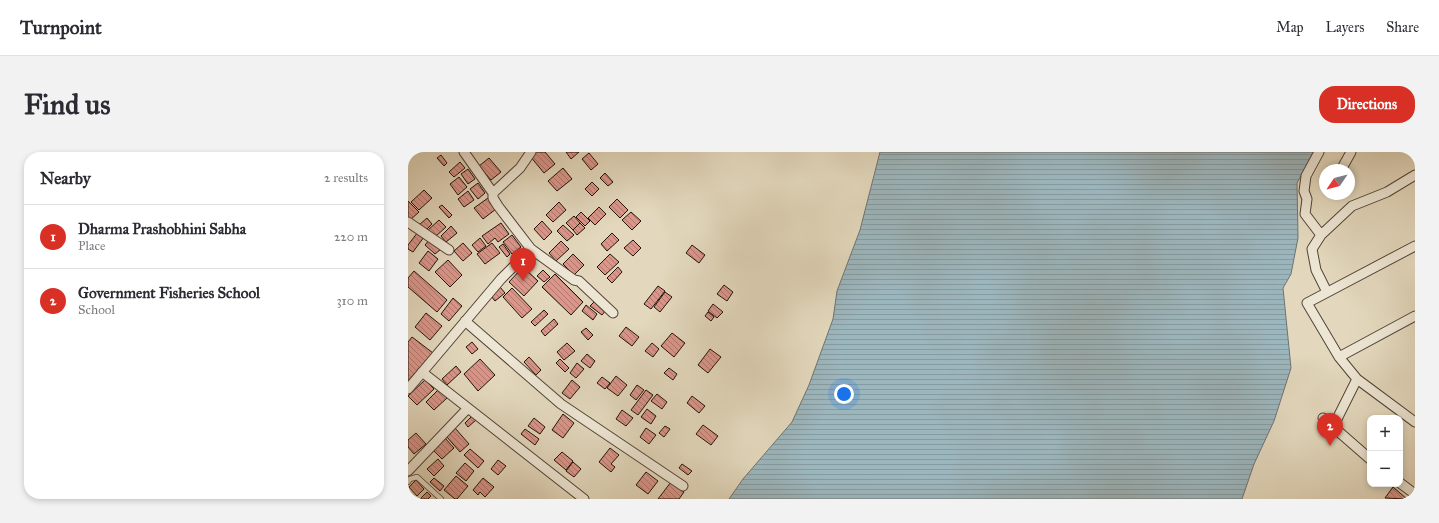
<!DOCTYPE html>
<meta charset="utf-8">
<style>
:root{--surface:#fff;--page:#f2f2f3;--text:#2b2b33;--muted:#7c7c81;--line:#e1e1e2;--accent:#d93025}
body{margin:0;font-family:"IM FELL Great Primer",serif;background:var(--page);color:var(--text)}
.controls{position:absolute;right:12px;bottom:12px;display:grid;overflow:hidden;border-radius:8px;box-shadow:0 2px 6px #0003}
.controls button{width:36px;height:36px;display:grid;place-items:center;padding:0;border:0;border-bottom:1px solid var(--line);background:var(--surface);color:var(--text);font:20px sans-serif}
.compass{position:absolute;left:911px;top:12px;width:36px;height:36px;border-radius:50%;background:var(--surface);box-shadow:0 2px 6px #0003;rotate:235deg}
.you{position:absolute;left:436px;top:242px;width:14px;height:14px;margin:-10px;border:3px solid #fff;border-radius:50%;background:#1a73e8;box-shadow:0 0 0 6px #1a73e833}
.badge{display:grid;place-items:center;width:26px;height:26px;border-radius:50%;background:var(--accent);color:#fff;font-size:13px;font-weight:700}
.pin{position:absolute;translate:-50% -33px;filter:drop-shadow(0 1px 2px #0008)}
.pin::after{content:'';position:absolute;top:21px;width:14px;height:12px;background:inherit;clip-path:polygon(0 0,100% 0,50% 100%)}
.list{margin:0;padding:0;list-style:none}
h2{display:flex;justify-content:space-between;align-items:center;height:52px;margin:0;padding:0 16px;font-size:17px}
h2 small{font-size:13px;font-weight:400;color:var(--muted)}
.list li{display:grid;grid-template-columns:26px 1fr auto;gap:12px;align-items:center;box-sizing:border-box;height:64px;padding:0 16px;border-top:1px solid var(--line)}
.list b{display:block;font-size:15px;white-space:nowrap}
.list p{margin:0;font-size:13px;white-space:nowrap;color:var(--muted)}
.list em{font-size:13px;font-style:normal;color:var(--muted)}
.map{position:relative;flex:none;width:1007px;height:347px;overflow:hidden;border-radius:16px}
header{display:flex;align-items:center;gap:24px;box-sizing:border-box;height:56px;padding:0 20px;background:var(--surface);border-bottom:1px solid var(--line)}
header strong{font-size:19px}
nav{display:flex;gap:22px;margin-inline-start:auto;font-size:14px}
.intro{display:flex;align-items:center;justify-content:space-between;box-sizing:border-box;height:96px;padding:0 24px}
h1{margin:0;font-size:28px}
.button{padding:10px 18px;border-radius:16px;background:var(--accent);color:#fff;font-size:14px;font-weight:700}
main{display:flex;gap:24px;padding:0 24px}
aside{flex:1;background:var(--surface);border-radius:16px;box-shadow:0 2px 6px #0003}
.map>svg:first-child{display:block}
.water{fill:url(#water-rules);stroke:#6c7475}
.building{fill:url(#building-back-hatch);stroke:#23120a}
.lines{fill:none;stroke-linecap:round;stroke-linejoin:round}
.service-casing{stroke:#534437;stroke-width:6}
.minor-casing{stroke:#534437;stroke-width:11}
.service{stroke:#ede6d4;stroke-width:4.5}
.minor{stroke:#ede6d4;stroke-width:9}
</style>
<header>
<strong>Turnpoint</strong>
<nav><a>Map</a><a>Layers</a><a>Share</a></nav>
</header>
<div class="intro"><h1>Find us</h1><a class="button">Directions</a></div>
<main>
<aside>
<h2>Nearby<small>2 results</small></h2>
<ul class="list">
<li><span class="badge">1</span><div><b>Dharma Prashobhini Sabha</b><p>Place</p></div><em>220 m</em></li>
<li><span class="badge">2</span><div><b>Government Fisheries School</b><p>School</p></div><em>310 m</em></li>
</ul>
</aside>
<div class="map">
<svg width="1007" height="347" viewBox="0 0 1007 347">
<defs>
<pattern id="water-rules" width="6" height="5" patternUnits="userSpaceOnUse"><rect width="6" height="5" fill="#9cb6bd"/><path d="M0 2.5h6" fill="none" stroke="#869ba1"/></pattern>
<pattern id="building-back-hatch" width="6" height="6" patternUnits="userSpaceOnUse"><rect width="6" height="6" fill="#db9589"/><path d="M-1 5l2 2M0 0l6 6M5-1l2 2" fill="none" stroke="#b1786e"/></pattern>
</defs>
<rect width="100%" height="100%" fill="#e3d8bd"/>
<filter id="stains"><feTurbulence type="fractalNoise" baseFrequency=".005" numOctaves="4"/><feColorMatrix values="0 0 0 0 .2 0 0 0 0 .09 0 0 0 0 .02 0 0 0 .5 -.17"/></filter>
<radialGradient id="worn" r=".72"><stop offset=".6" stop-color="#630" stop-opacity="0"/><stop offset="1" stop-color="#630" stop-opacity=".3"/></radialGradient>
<path class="water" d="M 472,0 L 906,0 L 889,31 L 890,86 L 883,122 L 875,136 L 883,216 L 866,269 L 846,312 L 834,347 L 321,347 L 335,327 L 384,270 L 401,233 L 425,167 L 429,139 L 452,78 Z"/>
<path class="building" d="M 126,0 L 137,0 L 147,12 L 136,21 L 122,4 Z
M 158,0 L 171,0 L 163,7 Z
M 181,1 L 190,12 L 183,18 L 174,7 Z
M 33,3 L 39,11 L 36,14 L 29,6 Z
M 81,6 L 93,20 L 83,28 L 71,14 Z
M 52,10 L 57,16 L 46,25 L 41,20 Z
M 155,16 L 164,27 L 149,39 L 140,29 Z
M 60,17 L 67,27 L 60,32 L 53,22 Z
M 197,21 L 205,30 L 200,34 L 192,26 Z
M 51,25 L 59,35 L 50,43 L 42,32 Z
M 184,30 L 191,37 L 184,44 L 177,37 Z
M 70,31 L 77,41 L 70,47 L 62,37 Z
M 16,38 L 24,46 L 11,58 L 3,50 Z
M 60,39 L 66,48 L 56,55 L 50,47 Z
M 80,46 L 88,57 L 75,67 L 66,56 Z
M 209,47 L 220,58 L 212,66 L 201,55 Z
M 0,49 L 11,60 L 2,68 L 0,65 Z
M 151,50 L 158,58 L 145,70 L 138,63 Z
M 34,53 L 44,63 L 41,66 L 31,55 Z
M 191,55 L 198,62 L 187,73 L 180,66 Z
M 173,60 L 182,69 L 177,74 L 168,65 Z
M 223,60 L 233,69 L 224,78 L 214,68 Z
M 166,64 L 172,71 L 165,78 L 158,71 Z
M 19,66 L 24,72 L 17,79 L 11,73 Z
M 31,68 L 38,75 L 27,85 L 20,78 Z
M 134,69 L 144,80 L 136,88 L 126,77 Z
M 93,71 L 101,82 L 90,90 L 87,86 L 80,92 L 74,84 Z
M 172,71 L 177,76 L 169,83 L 165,78 Z
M 155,73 L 166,83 L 159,89 L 149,79 Z
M 43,74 L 49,81 L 38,90 L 33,84 Z
M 10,80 L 16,85 L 5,100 L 0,97 L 0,93 Z
M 204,81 L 211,88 L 199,99 L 193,92 Z
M 104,83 L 113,95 L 104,102 L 95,90 Z
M 72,86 L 78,94 L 70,100 L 64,93 Z
M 22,87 L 33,97 L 27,102 L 17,93 Z
M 225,88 L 233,96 L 225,104 L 216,96 Z
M 153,89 L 161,97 L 148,109 L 141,101 Z
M 55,91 L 64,101 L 55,109 L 46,99 Z
M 84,91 L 92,101 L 77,112 L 69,102 Z
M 95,92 L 102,102 L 99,105 L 91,95 Z
M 284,93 L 297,103 L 291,111 L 278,101 Z
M 20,99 L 30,107 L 21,119 L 11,111 Z
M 165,102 L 176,113 L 166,123 L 155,112 Z
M 202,102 L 211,110 L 197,123 L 189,115 Z
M 40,108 L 54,123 L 42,135 L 27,120 Z
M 115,115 L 130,129 L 116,144 L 101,130 Z
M 210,115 L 214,120 L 204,131 L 199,126 Z
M 135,118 L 142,125 L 136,130 L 129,124 Z
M 6,119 L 39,148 L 29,160 L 0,135 L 0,126 Z
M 147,122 L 175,150 L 163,163 L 134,135 Z
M 316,133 L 325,140 L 319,149 L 309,142 Z
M 250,134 L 257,139 L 243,157 L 236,152 Z
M 92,135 L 97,141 L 87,149 L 82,143 Z
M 104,136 L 124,157 L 114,166 L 95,145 Z
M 257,140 L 264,145 L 252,160 L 246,155 Z
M 45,146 L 54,154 L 41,169 L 33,162 Z
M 187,149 L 198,158 L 194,163 L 182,154 Z
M 305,152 L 315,160 L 309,166 L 300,159 Z
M 178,153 L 189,162 L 185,168 L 174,159 Z
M 136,158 L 140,162 L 127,174 L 123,170 Z
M 300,160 L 306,165 L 303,169 L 297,164 Z
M 18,161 L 34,174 L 22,188 L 7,175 Z
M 146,167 L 150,172 L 137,184 L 133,179 Z
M 218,175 L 231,185 L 224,194 L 211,184 Z
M 178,176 L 185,183 L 180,188 L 173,180 Z
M 264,181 L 277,191 L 266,205 L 253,194 Z
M 4,185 L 25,201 L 0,229 L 0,190 Z
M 64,190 L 70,197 L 64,202 L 58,195 Z
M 159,191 L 167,199 L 156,208 L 149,200 Z
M 244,191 L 251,197 L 245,205 L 237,199 Z
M 302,197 L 313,205 L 300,221 L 290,213 Z
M 179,202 L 187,209 L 182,216 L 173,209 Z
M 121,205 L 133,218 L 128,223 L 116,210 Z
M 72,207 L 87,223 L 70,239 L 56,222 Z
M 152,207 L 161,216 L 157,220 L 148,211 Z
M 169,211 L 176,217 L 168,226 L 162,221 Z
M 48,214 L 53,220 L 39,233 L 34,227 Z
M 261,216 L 269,222 L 265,228 L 256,221 Z
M 208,224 L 219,233 L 210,244 L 199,236 Z
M 194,225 L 202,231 L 197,237 L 189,231 Z
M 17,228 L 26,237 L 9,253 L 0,244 Z
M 164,228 L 172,235 L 162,247 L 154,241 Z
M 229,233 L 236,238 L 228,248 L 222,243 Z
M 31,237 L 39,246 L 26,258 L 18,250 Z
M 238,238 L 245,243 L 230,263 L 223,258 Z
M 249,242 L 259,250 L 254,257 L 243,249 Z
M 284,244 L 297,254 L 291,261 L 279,251 Z
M 239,257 L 248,264 L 243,272 L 233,265 Z
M 214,258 L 225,266 L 218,274 L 208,267 Z
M 155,262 L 166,271 L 155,286 L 144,278 Z
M 64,264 L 68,268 L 60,275 L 57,271 Z
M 126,266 L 137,275 L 132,282 L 120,274 Z
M 295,273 L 310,284 L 303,293 L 288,282 Z
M 257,274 L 262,277 L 256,285 L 251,281 Z
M 47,276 L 61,292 L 52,300 L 38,284 Z
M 238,276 L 248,283 L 241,292 L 232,285 Z
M 117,277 L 131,287 L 127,293 L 113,282 Z
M 8,281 L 18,292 L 6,302 L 0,295 L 0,288 Z
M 37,286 L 46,296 L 34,307 L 24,297 Z
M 202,296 L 211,303 L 203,312 L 207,315 L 203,320 L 191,310 Z
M 62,297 L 76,309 L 70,316 L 56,303 Z
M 154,300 L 165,309 L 158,318 L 146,308 Z
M 30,307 L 36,314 L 26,324 L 19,317 Z
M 90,308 L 98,314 L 90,323 L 83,317 Z
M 165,310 L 173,317 L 166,325 L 158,319 Z
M 57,311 L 66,319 L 58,329 L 48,321 Z
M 274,312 L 284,319 L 280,323 L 271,316 Z
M 238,320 L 250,329 L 240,342 L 228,333 Z
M 48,324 L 60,334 L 49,347 L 47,347 L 36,338 Z
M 26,326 L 36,334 L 32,339 L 22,330 Z
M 75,326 L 86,335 L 77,345 L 72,340 L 70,343 L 65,338 Z
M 8,328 L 16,337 L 9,344 L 1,335 Z
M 263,330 L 276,340 L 271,347 L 250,347 Z
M 985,335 L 999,347 L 977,346 Z
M 19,340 L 23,344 L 20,347 L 13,347 L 13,346 Z"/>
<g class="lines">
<defs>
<path id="service" d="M 0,330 L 2,327 L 9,325 L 33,347"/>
<path id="minor" d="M 911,0 L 898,24 L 896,39 L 899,47 L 897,62 L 913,83
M 933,18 L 943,0
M 85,41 L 112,16 L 123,0
M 0,70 L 41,98
M 1007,94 L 899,151 L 931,205 L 949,227 L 1007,270
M 123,97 L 166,128 L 171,129 L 205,161
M 919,140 L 908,118 L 904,97 L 913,83 L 944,54 L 979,40 L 1007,23
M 57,169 L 153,252 L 275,334
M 931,205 L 1007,164
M 14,220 L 176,347
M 0,237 L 93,127 L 123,97 L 90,54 L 85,46 L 85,41 L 56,0
M 915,266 L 962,307
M 925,275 L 949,227
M 0,319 L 60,256
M 992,331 L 1007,342"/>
</defs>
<use href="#service" class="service-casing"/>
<use href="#minor" class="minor-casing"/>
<use href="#service" class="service"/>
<use href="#minor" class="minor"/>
</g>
<rect width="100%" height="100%" filter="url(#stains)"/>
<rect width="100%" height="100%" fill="url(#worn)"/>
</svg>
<div class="controls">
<button>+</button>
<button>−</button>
</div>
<svg class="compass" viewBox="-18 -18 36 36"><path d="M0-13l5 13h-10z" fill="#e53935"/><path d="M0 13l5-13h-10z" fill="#7c7c81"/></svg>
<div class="you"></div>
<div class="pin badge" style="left:115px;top:129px">1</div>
<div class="pin badge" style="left:922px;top:294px">2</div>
</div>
</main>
